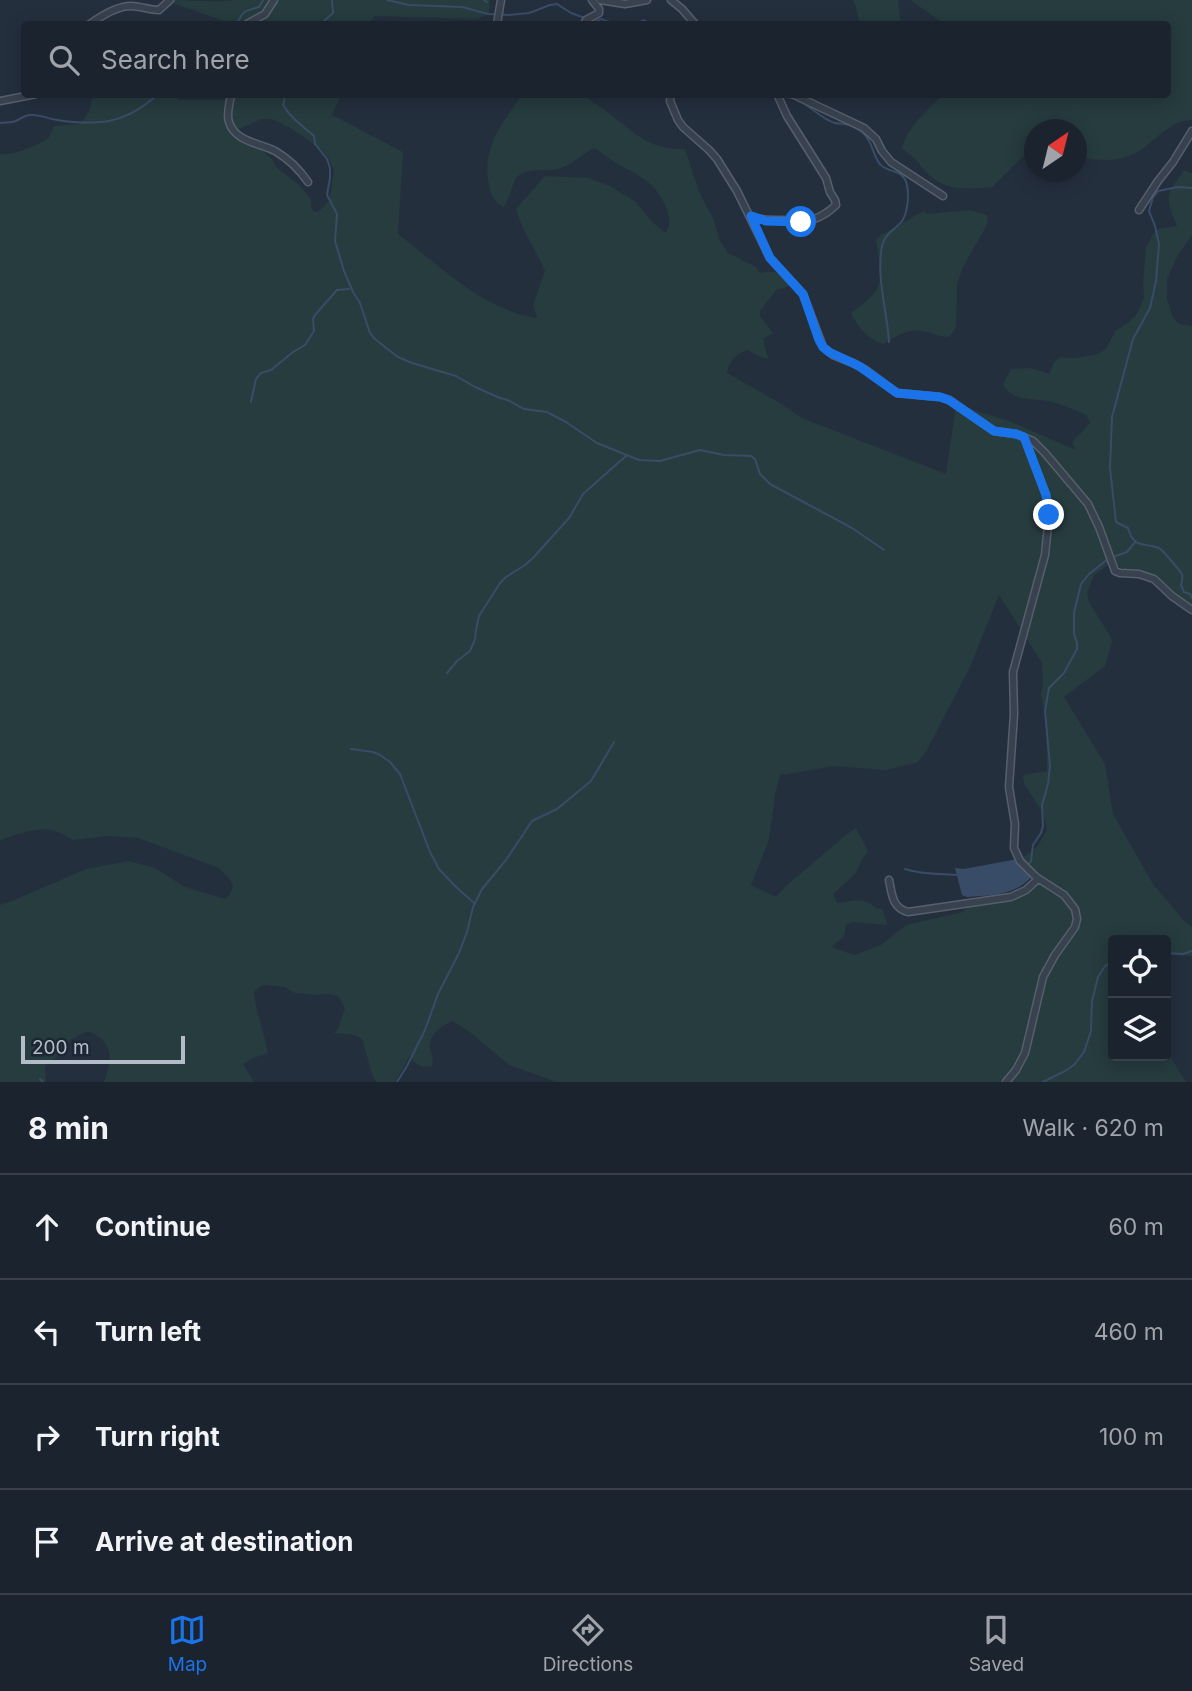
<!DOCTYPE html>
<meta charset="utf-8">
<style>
:root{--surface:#1b232e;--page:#282f3a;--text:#f1f3f6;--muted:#a0a4aa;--line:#39404a;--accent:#1a73e8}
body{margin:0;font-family:Inter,sans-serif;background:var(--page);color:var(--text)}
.controls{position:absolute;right:21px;bottom:21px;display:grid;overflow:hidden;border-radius:7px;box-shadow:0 4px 18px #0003}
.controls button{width:63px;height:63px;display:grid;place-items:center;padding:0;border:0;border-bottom:2px solid var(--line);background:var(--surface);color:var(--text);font:35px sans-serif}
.compass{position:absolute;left:1024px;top:119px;width:63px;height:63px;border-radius:50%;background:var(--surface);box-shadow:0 4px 18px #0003;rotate:35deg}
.scale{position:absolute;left:21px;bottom:18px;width:164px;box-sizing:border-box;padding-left:7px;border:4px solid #b4bcc9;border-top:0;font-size:19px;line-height:24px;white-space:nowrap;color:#b4bcc9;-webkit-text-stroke:5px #1d2633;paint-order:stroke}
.stop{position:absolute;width:21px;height:21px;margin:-16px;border:5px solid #1a73e8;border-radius:50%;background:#fff}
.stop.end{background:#1a73e8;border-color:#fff;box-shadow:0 2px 7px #0008}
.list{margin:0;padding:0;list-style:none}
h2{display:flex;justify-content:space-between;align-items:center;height:91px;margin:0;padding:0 28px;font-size:30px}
h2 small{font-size:23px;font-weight:400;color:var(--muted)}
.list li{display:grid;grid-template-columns:46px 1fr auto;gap:21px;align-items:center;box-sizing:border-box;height:105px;padding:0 28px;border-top:2px solid var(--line)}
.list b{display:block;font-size:26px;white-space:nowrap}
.list em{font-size:23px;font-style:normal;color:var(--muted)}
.icon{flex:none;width:38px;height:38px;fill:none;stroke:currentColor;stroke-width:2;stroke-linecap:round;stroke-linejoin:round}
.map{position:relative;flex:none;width:1192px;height:1082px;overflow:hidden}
.search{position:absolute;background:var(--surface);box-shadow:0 4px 18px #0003;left:21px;right:21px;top:21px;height:77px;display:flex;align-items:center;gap:18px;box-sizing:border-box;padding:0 24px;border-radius:7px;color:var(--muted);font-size:26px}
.sheet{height:511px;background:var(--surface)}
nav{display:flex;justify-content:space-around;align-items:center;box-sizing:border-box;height:98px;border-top:2px solid var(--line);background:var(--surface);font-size:19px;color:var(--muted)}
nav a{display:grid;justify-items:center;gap:4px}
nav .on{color:var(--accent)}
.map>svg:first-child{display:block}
.green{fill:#263c3f;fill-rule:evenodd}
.water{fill:#394c67}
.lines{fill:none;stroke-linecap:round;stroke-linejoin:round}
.stream{stroke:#394c67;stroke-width:2}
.minor-casing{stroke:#565f6c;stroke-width:9}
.minor{stroke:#38414e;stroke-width:6}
.route{stroke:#1a73e8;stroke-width:9}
</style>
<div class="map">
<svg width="1192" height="1082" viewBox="0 0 1192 1082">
<rect width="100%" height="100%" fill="#242f3e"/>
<path class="green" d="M 171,0 C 190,0 216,3 234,0 L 490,0 L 489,14 L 477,19 L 374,16 L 370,24 L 270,24 L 260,17 C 246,26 240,25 224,22 L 224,21 L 170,2 Z
M 852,0 L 898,0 L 901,24 L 860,24 L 855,4 Z
M 910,0 L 1192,0 L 1192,120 C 1172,120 1160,136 1145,147 C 1124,163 1101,162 1077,156 L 1076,130 L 1034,130 L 1034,146 L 992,187 C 968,189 944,192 926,172 C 918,163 913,155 902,149 C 906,128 928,110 942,95 L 1168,94 L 1168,24 L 945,24 Z
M 234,94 L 341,95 L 332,115 L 403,152 L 398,234 C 440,266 482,309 535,318 L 537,316 L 533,305 L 545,271 C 536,250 522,231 516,209 L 545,176 L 588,178 L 610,186 L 636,202 L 651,221 L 664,232 L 666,232 C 671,224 670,219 667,211 C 658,181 636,175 613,161 C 606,157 601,152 595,148 C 583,153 573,164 561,168 C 548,173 528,166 517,177 C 512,182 511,197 504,207 C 494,203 491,195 489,185 C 481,147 502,124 522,95 C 534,95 573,92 582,95 C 586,97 592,101 596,104 C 629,125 641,150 685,149 L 699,192 L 714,220 L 719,239 L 728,253 L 756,267 L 760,273 C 776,270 780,272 791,284 L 790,286 L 776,290 L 760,311 L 760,316 L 773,333 L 763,339 L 768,358 L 763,358 L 747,350 C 736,354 729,361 727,373 L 778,402 L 802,418 L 946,474 L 956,405 L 1009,421 L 1076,450 L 1072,443 C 1077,435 1086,430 1090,422 L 1086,415 C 1075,410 1061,404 1048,401 C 1031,398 1013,402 1003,384 L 1011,369 L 1031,368 L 1049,374 L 1055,361 L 1060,357 L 1074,358 L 1094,355 L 1105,350 L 1116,330 L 1128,323 L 1137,314 L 1144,297 L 1143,283 L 1146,247 L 1155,231 L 1158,229 L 1177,226 C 1164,196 1166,196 1184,170 L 1191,173 L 1192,172 L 1192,235 L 1178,255 L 1167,279 L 1167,299 L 1173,318 L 1179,324 L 1192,326 L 1192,614 C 1181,597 1162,576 1141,571 C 1127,568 1129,573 1114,564 L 1108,565 L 1094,575 L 1087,593 L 1089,602 L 1109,634 L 1112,641 L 1105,666 L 1064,697 L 1105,764 L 1113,814 L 1153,884 L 1184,921 L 1192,927 L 1192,956 L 1166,955 L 1166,940 L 1113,940 L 1113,966 L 1112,967 L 1113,969 L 1113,1056 L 1166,1056 L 1166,1050 L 1186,1082 L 557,1082 L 509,1065 L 471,1033 L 453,1021 C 442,1025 429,1034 430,1048 C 431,1055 434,1058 432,1066 C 420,1068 416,1066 410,1055 L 395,1082 L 377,1082 L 373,1077 L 362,1039 L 355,1035 L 334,1033 L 338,1029 L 345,1008 L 338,996 L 330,994 L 315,995 L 295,993 L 285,987 L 262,985 L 254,992 C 256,1013 264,1032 268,1053 L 253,1058 L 243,1064 L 254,1082 L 104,1082 C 113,1059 114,1042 88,1031 L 70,1040 L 59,1055 L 45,1066 L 46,1082 L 0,1082 L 0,905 L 12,901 L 86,869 L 129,861 L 155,868 L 185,887 L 225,899 L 230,894 L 233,886 L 229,878 L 219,868 L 138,838 L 108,836 L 72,840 C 48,821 26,832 0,840 L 0,154 C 18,155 33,146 48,139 L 54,126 L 80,124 L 89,112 L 93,95 L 179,95 L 178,100 L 232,100 ZM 261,119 L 272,119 L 292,129 L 321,149 L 329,159 L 334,171 L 329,201 L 319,211 L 315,212 L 311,208 L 311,199 L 299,185 L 276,167 L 271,158 L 262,150 L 242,140 L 238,133 L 239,129 ZM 999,595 L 1042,663 L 1043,683 L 1041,694 L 1046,719 L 1047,771 L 1023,775 L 1024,784 L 1043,813 L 1047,829 C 1039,845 1035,852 1018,859 L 1039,881 L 1009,898 L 971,903 L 963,912 L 906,925 L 881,945 L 854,955 L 832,947 L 844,936 L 846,925 L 852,922 L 888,925 L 882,909 L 875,908 C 863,895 852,902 837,903 L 833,894 L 855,874 L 862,860 L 868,851 L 856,828 L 846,835 L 786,886 L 776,897 L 751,885 L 769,840 L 775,794 L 780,775 L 834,766 L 886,770 L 918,762 L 926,752 L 970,667 Z
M 969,210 L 987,215 L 988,223 L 963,267 L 957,284 L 956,328 L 949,337 C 940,337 935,334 927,332 C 910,327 897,335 884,344 C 869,341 857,326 851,313 C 887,288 882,280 876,240 L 881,235 L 924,211 L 927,214 Z"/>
<path class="water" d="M 1018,859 L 1033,875 C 1016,896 992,895 967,897 L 962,895 L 955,868 L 964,869 Z"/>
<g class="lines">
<path class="stream" d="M 387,0 L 409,5 L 462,7 L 488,14 L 509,15 L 529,13 L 550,5 L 557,4 L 571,13 L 585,18
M 484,0 L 487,2
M 592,23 L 601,19 L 615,24
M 237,24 C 243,10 245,11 259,7 L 263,0
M 321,24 L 333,13 L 332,0
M 626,24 L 638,23 L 644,20 L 650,24
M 286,94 L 283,105 C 290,118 303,126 314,136 L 315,144 L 327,159 L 330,168 L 330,178 L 327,195 L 337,214 L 335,241 L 344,271 L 353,292 L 360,303 L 370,333 L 375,339 L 390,351 L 398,357 L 412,363 L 456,376 L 475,387 L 500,398 L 508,400 L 524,409 L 547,412 L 566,422 L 597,443 L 639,460 L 660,461 L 700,450 L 724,455 L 751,456 L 755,459 L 760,474 L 770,484 L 852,528 L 884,550
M 781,100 L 783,97 C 804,96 818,119 835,123 C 838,124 842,123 845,124 C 852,125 860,130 864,134 C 873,142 874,161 882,166 C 891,173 904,170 907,185 C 909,195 908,212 902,221 C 895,230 885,233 882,246 C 876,278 887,309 889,342
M 0,123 C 5,122 11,123 16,121 C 21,118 25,115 31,115 C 39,114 49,119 57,120 C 98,126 126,124 158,94
M 1192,188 L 1178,187 L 1158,191 L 1153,197 L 1149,211 L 1155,226 L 1159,244 L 1156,281 L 1150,308 L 1133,339 L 1112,417 L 1110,468 L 1116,522 L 1128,528 C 1134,550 1145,542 1159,548 C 1162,549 1180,571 1182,574 C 1183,579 1182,581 1181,585 L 1184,592 L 1190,594 L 1192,598
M 251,402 L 256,379 L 261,373 L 271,370 L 293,352 L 305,345 L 314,331 L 313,319 L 315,315 L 337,290 L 349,289
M 1113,557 L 1127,552 L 1136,541
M 447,673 L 457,661 L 470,651 L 475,639 L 476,630 L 479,616 L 500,583 L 506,577 L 525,565 L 533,558 L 569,518 L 583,494 L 627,455
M 351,749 L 373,752 L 380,755 L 390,762 L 400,774 L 430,852 L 439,869 L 455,886 L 474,903
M 1027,867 L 1031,861 L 1033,845 L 1041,833 L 1043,826 L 1042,805 L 1048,784 L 1050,766 L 1045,711 L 1049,688 L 1064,673 L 1077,649 L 1077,643 L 1074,634 L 1074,613 L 1081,584 L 1089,574 L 1108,559
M 905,869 C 922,875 938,873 956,875
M 1166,953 L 1183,954 L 1192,951
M 40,1079 L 43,1082
M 397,1082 L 407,1066 L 425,1030 L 438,994 L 459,953 L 467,932 L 473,907 L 482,889 L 506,860 L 532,821 L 557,809 L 591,781 L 614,742
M 1043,1082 L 1065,1071 L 1074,1065 L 1084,1052 L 1091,1031 L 1092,1001 L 1098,977 L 1105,966 L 1113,961"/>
<defs>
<path id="minor" d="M 600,0 L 625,4 L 647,0
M 671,0 L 682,9 L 695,24
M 90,24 C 101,16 116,6 131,6 C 140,6 149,10 159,10 L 170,0
M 247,24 L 265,14 L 274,0
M 497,24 L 501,0
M 584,24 L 586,20 L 599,13 L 599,9 L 592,0
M 231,94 C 230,103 226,114 229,122 C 235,142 260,143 275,151 C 289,159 299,169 308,182
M 671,94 L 670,101 L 678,120 L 683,127 L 709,150 L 717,159 L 737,191 L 770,258 L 803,294 L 823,347 L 833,355 L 853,363 L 866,370 L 897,393 L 940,397 L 949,400 L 994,431 L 1016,434 L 1033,441 L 1045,453 L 1088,504 L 1099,527 L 1115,571 L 1120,573 L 1139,574 L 1154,579 L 1172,596 L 1192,610
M 792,94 L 864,128 L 876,139 L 882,151 L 891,162 L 943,196
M 0,101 L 36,94
M 1139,210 L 1158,181 L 1173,162 L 1192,131
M 751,216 C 761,220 767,220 778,220 C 804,220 815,225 836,205 L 835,200 L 830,192 L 826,178 L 787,116 L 777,94
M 889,880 C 892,894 892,908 908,912 L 1011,897 L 1026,890 L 1038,879
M 1006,1082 L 1016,1070 L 1025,1053 L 1043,977 L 1055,955 L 1075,927 L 1077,919 L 1075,909 L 1064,895 L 1036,877 L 1020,861 L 1014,848 L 1015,824 L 1009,787 L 1014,714 L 1013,672 L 1045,555 L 1049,515 L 1046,495 L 1024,437"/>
</defs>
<use href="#minor" class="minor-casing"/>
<use href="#minor" class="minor"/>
</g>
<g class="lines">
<path class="route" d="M 801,222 L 766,221 L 751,216 L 770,258 L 803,294 L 819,340 L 823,347 L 829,352 L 859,366 L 897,393 L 940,397 L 949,400 L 994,431 L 1016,434 L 1024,437 L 1046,495 L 1049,515"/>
</g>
</svg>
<div class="controls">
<button><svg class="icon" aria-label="locate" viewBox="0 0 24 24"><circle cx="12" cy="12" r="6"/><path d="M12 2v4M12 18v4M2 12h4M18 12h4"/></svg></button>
<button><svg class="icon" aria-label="layers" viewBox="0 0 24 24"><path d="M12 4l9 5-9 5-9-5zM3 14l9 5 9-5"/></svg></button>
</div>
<svg class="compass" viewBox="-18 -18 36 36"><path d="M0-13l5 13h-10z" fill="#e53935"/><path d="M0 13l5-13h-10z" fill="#a0a4aa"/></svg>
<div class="scale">200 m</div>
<div class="stop" style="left:801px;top:222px"></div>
<div class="stop end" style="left:1049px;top:515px"></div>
<div class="search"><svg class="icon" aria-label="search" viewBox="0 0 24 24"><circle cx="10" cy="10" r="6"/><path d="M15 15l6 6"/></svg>Search here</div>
</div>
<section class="sheet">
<h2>8 min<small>Walk · 620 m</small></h2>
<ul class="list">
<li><svg class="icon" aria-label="ahead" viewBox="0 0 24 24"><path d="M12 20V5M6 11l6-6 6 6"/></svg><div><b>Continue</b></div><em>60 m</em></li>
<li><svg class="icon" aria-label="left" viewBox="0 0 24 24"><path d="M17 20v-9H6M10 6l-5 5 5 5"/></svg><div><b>Turn left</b></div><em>460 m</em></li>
<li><svg class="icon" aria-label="right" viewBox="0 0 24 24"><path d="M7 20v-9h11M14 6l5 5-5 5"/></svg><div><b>Turn right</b></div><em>100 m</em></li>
<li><svg class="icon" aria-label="arrive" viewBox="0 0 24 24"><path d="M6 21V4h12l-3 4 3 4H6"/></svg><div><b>Arrive at destination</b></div></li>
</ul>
</section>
<nav>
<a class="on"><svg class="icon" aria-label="map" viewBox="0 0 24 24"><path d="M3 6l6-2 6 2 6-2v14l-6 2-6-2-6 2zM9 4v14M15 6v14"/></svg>Map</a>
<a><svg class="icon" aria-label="directions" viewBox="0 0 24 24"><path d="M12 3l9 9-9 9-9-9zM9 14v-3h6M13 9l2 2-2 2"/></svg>Directions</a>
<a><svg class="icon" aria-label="saved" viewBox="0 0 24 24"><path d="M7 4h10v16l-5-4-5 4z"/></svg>Saved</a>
</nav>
